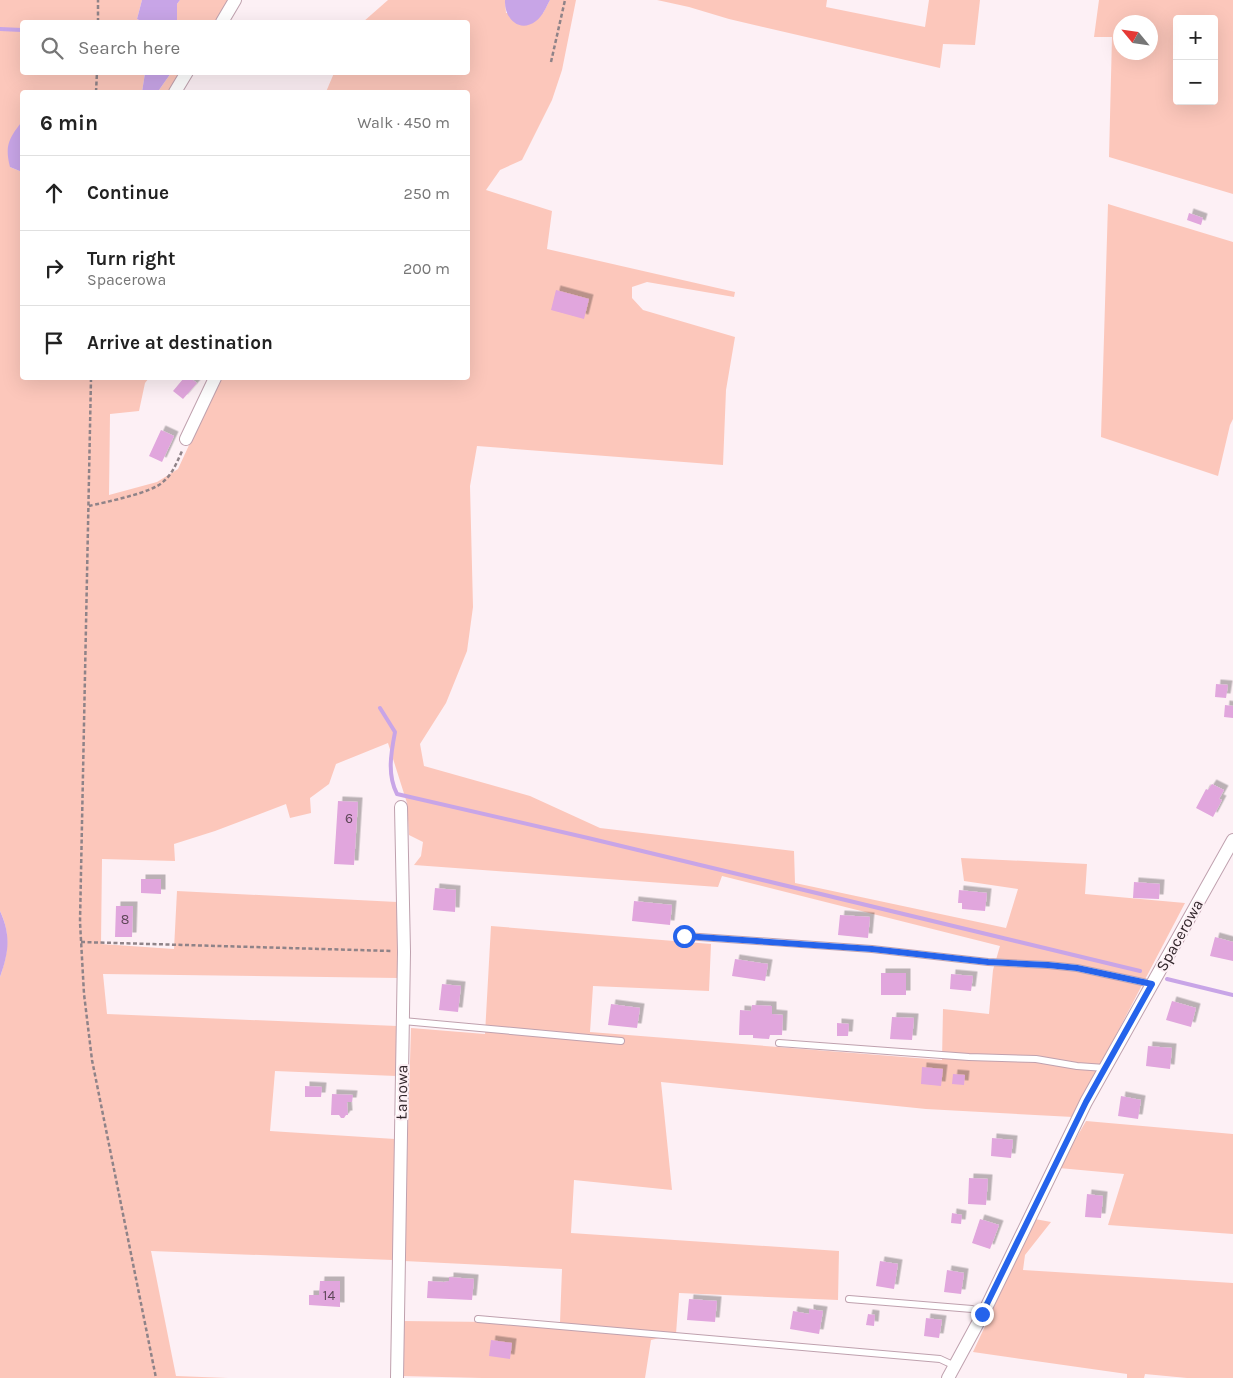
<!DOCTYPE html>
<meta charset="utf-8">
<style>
:root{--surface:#fff;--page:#f2f2f2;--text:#222;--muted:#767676;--line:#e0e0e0}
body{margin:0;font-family:Karla,sans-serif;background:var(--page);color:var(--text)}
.controls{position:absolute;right:15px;top:15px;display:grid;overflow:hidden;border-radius:5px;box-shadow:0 5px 20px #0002}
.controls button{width:45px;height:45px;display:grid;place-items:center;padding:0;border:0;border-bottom:1px solid var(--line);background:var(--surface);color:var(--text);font:25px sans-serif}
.compass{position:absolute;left:1113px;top:15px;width:45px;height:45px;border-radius:50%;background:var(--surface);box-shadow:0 5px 20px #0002;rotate:299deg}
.stop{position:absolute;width:15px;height:15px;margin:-11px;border:4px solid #2563eb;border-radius:50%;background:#fff}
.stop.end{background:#2563eb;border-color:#fff;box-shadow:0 1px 5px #0008}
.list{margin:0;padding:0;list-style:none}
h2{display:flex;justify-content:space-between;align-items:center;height:65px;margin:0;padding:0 20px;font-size:21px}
h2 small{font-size:16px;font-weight:400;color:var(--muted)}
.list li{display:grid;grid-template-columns:32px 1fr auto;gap:15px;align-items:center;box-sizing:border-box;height:75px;padding:0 20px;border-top:1px solid var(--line)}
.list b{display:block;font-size:19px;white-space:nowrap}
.list p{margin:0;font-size:16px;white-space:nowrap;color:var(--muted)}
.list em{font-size:16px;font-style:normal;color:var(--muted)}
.icon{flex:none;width:28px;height:28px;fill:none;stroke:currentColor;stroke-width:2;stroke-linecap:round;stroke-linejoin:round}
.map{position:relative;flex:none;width:1233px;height:1378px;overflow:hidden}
.search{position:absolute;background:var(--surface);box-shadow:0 5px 20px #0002;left:20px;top:20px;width:450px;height:55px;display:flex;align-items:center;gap:12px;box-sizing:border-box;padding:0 18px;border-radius:5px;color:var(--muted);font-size:19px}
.panel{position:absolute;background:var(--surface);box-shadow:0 5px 20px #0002;left:20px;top:90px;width:450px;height:290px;border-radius:5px}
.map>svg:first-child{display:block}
.green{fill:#fcc7bb;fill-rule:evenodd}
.water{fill:#c8a5e7}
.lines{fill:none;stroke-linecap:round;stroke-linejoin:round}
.stream{stroke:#c8a5e7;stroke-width:4}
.building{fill:#e1a6dd;filter:url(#shadow)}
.lane-casing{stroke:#bfa1ae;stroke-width:8}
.street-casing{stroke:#bfa1ae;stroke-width:14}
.path{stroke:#8f8388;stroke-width:2.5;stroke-dasharray:4 2.5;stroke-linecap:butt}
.lane{stroke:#fff;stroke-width:6}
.street{stroke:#fff;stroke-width:12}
.route{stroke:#2563eb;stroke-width:6}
.labels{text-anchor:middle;stroke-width:4;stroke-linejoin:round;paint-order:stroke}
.number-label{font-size:14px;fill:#5e4758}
.street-label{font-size:16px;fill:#33272c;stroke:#fdf0f5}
</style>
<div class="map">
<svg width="1233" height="1378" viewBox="0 0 1233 1378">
<defs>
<filter id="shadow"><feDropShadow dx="4.5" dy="-4.5" stdDeviation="0" flood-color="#0004"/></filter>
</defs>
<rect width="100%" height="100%" fill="#fdf0f5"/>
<path class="green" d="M 0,0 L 142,0 L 137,19 L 143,22 L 22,22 L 22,72 L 145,73 L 142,92 L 22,92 L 22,124 L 20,124 L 10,167 L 22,172 L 22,378 L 149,378 L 145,383 L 139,411 L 110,414 L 109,495 L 157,482 L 178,469 L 220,378 L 468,378 L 468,92 L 326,92 L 334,73 L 468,72 L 468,22 L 363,22 L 388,0 L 505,0 L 506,13 L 543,13 L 550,0 L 576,0 L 562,70 L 552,100 L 522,160 L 500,170 L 486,190 L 552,211 L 547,249 L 735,292 L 734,297 L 647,282 L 632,287 L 632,298 L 643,310 L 735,337 L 726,390 L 723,465 L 477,446 L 470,486 L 473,607 L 467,651 L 446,703 L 420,744 L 424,766 L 530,796 L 600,828 L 794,851 L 795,883 L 1006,928 L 1018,889 L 964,881 L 961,858 L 1087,864 L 1085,894 L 1185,903 L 1073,1117 L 926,1109 L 661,1082 L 672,1190 L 574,1180 L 571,1233 L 839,1251 L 838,1300 L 679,1293 L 676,1334 L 651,1340 L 645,1378 L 482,1378 L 402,1376 L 402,1321 L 560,1323 L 562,1269 L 404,1261 L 411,1028 L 485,1034 L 491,926 L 711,944 L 709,991 L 593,986 L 590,1032 L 942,1060 L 943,1009 L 989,1014 L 993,970 L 1000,946 L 722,876 L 718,887 L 414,865 L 421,856 L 423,842 L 409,835 L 407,803 L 388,743 L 336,764 L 329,784 L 310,798 L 311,813 L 290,818 L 286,804 L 215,831 L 174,844 L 175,861 L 102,859 L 101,944 L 174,949 L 177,891 L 397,902 L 398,978 L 103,974 L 107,1014 L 397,1026 L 396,1076 L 275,1071 L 270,1131 L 395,1139 L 393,1260 L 151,1251 L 176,1376 L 228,1378 L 0,1378 L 0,977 C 8,954 11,934 0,911 Z
M 180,0 L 230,0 L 216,22 L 177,22 L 177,4 Z
M 657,0 L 827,0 L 826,7 L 925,27 L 929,0 L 980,0 L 975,45 L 943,44 L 940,68 L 729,19 L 689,7 Z
M 1099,0 L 1233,0 L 1233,194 L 1109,157 L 1112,37 L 1094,37 ZM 1177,19 L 1214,19 L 1214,101 L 1177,101 ZM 1150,22 L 1150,52 L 1120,52 L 1120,22 Z
M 171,73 L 181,73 L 170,92 L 152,92 L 159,90 Z
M 1108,204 L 1233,242 L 1233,419 L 1230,425 L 1218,476 L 1101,437 Z
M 1086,1121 L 1233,1134 L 1233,1234 L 1108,1225 L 1124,1174 L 1059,1168 Z
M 1035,1219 L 1051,1222 L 1025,1255 L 1023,1270 L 1233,1283 L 1233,1378 L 1187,1378 L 1145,1374 L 1144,1378 L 1127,1378 L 1127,1374 L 973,1352 Z"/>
<path class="water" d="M 142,0 L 180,0 L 177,4 L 177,22 L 143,22 L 137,19 Z
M 505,0 L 550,0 C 546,7 543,16 536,21 C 519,34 504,18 505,0 Z
M 145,73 L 145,72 L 171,73 L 159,90 L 142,92 Z
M 20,124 L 22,124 L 22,172 L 10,167 C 5,147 8,140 20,124 Z
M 0,911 C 11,935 9,952 0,977 Z"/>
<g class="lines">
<path class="stream" d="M 0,29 L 22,30
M 380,708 L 395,732 C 391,753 387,775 397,794 L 588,838 L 1140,971
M 1167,979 L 1233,995"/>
</g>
<path class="building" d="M 1189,213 L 1203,218 L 1201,225 L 1187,220 Z
M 556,290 L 589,299 L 584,319 L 551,310 Z
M 184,378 L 190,378 L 197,383 L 183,399 L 173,391 Z
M 161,430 L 174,436 L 162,462 L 149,456 Z
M 1216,684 L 1228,685 L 1226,698 L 1215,697 Z
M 1225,705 L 1233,706 L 1233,718 L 1224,717 Z
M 1212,784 L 1224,790 L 1219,799 L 1222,800 L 1213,817 L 1196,808 L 1206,789 L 1208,790 Z
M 338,801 L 358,802 L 354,865 L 334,864 Z
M 141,879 L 161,879 L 161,894 L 141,893 Z
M 1134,882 L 1160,884 L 1159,899 L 1133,898 Z
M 435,888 L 456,890 L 455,912 L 433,910 Z
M 959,890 L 987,893 L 985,911 L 962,909 L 962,903 L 958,903 Z
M 634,901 L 672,905 L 670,925 L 632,921 Z
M 116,906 L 133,906 L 132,937 L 115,937 Z
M 840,915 L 870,917 L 868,938 L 838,935 Z
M 1215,937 L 1233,942 L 1233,961 L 1210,956 Z
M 735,959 L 768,964 L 765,981 L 732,976 Z
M 881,973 L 906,973 L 906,995 L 881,995 Z
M 951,974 L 973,976 L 971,991 L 950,989 Z
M 442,984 L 461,986 L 458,1012 L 439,1010 Z
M 1172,1001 L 1196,1008 L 1191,1027 L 1166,1020 Z
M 611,1004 L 640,1008 L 637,1028 L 608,1025 Z
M 752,1005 L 772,1006 L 772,1014 L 783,1015 L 782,1035 L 770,1035 L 769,1039 L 753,1038 L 753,1035 L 739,1035 L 740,1010 L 751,1011 Z
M 892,1017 L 914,1018 L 912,1040 L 890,1039 Z
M 837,1023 L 849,1024 L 848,1036 L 837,1036 Z
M 1148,1046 L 1172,1048 L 1170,1069 L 1146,1066 Z
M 922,1067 L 943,1069 L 941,1086 L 921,1084 Z
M 953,1074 L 965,1075 L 964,1085 L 952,1084 Z
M 305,1086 L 322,1087 L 321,1097 L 305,1097 Z
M 332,1094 L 353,1095 L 352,1102 L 347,1102 L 348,1115 L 346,1115 L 344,1118 L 341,1118 L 339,1115 L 331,1115 Z
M 1121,1096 L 1141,1100 L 1138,1119 L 1118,1116 Z
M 992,1138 L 1013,1140 L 1011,1158 L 991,1156 Z
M 969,1178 L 988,1179 L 986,1205 L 968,1204 Z
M 1087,1194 L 1103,1196 L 1101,1218 L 1085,1217 Z
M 952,1213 L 962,1215 L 961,1224 L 951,1223 Z
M 980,1219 L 999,1225 L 990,1249 L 972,1243 Z
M 880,1261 L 898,1264 L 894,1289 L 876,1286 Z
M 947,1270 L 964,1273 L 961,1294 L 944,1292 Z
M 449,1277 L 474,1279 L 472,1300 L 427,1298 L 428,1281 L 444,1282 L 449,1281 Z
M 320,1281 L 340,1281 L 340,1307 L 309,1305 L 309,1295 L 319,1295 Z
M 689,1299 L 717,1301 L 715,1322 L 687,1320 Z
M 809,1309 L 823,1311 L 819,1334 L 790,1329 L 793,1311 L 809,1314 Z
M 868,1314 L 875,1315 L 874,1326 L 866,1325 Z
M 926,1318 L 942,1320 L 939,1338 L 924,1336 Z
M 491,1340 L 512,1343 L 510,1359 L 489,1356 Z"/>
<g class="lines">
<defs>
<path id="lane" d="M 685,936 L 872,949 L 988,962 L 1048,965 L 1077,968 L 1152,984
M 403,1021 L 621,1041
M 779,1043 L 969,1057 L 1036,1059 L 1077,1066 L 1105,1068
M 849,1299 L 972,1309 L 982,1314
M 478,1319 L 940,1359 L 955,1366"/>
<path id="street" d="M 222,22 L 235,0
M 175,92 L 187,72
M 186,439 L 215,378
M 397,1378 L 404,952 L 401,807
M 948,1378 L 986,1308 L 1086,1102 L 1233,840"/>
</defs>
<use href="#lane" class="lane-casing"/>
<use href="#street" class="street-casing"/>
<path class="path" d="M 98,22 L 98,0
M 551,62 L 565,0
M 96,92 L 97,72
M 91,378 L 80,922 L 84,994 L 92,1060 L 156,1378
M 89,506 C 105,502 153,493 164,481 C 173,473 177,462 182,451
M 81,942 L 392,951"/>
<use href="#lane" class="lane"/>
<use href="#street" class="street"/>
</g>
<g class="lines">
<path class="route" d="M 684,936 L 872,949 L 988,962 L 1048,965 L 1077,968 L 1152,984 L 1086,1102 L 982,1314"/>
</g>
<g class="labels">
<g class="number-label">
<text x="349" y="823">6</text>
<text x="125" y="924">8</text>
<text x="329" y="1300">14</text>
</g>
<g class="street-label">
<text transform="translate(1179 935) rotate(-61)" y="6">Spacerowa</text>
<text transform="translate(401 1092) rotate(-89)" y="6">Łanowa</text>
</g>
</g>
</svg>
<div class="controls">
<button>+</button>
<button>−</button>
</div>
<svg class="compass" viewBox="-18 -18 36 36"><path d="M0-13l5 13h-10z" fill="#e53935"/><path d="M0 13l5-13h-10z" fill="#767676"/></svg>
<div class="stop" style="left:684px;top:936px"></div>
<div class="stop end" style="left:982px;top:1314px"></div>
<div class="search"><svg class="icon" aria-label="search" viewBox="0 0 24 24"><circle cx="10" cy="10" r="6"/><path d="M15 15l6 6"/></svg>Search here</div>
<section class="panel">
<h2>6 min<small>Walk · 450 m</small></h2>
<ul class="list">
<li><svg class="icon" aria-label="ahead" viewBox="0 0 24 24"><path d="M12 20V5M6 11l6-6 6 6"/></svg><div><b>Continue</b></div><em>250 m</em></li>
<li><svg class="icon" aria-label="right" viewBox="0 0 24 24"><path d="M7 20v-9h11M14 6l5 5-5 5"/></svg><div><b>Turn right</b><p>Spacerowa</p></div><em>200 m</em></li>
<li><svg class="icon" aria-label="arrive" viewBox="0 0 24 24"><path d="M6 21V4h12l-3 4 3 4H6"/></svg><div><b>Arrive at destination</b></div></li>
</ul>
</section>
</div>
